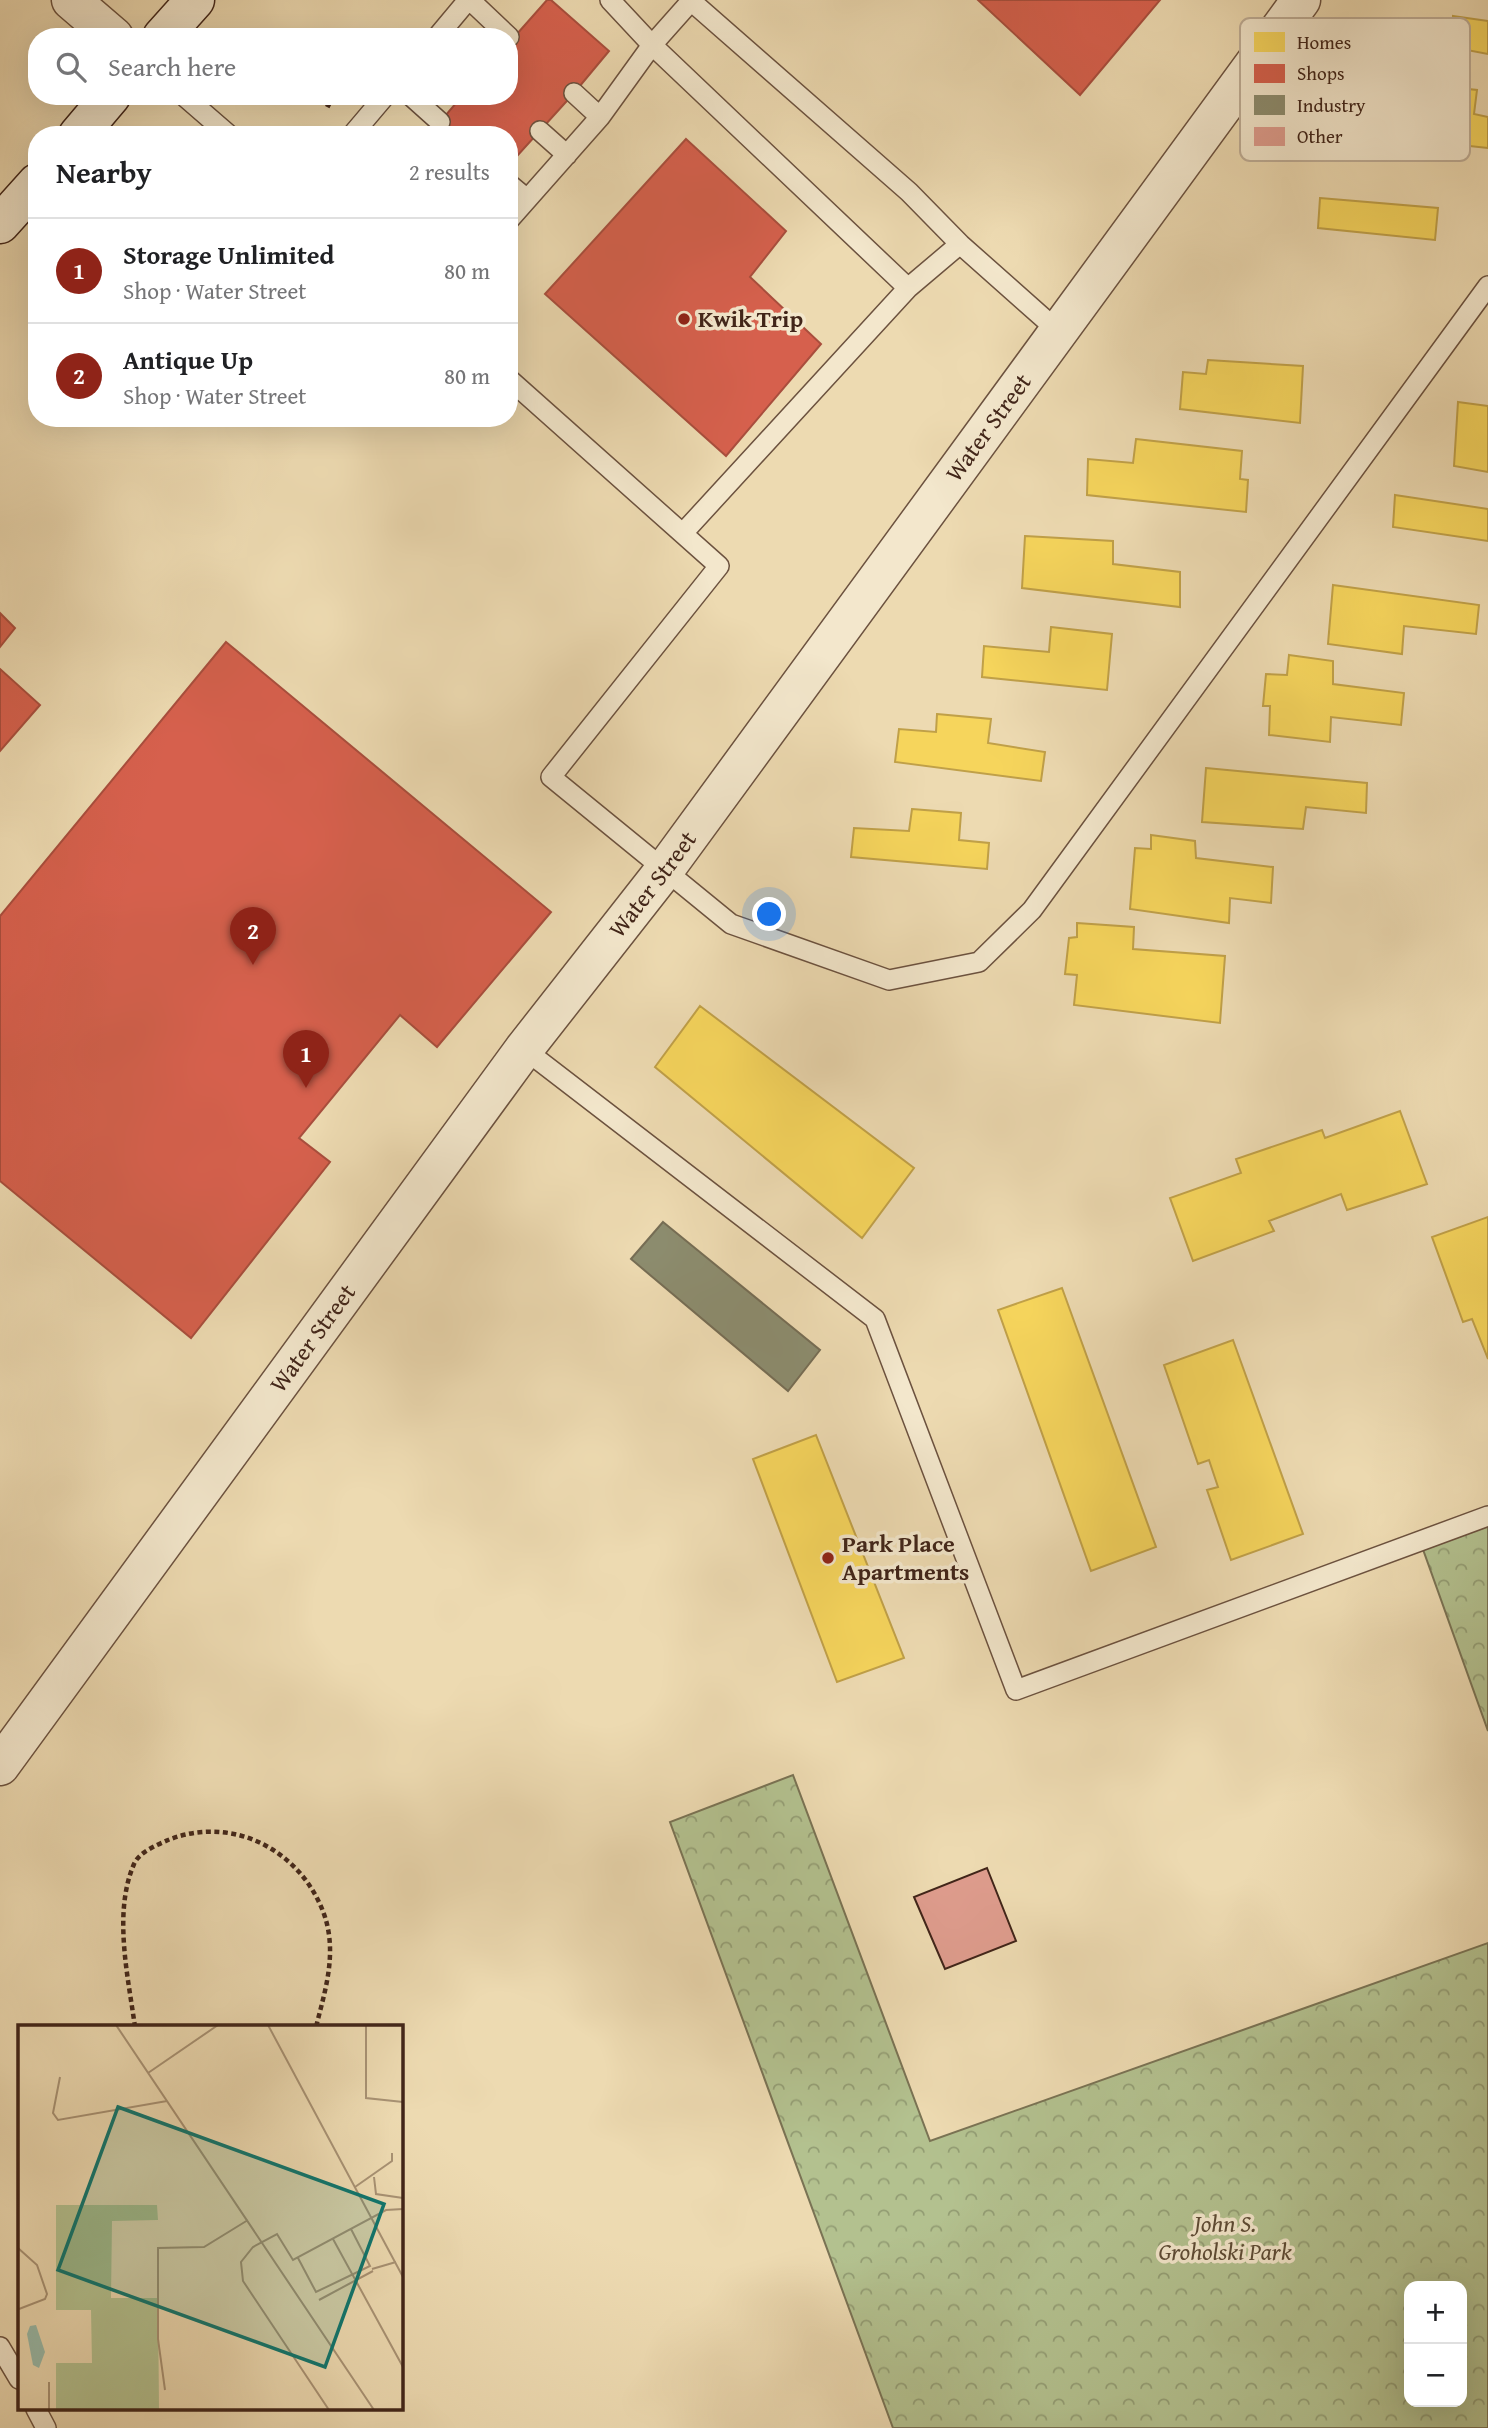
<!DOCTYPE html>
<meta charset="utf-8">
<style>
:root{--surface:#fff;--page:#f2f2f2;--text:#202124;--muted:#757577;--line:#e0e0e0;--accent:#8f2418}
body{margin:0;font-family:"Gentium Book Plus",serif;background:var(--page);color:var(--text)}
.controls{position:absolute;right:21px;bottom:21px;display:grid;overflow:hidden;border-radius:14px;box-shadow:0 7px 28px #0002}
.controls button{width:63px;height:63px;display:grid;place-items:center;padding:0;border:0;border-bottom:2px solid var(--line);background:var(--surface);color:var(--text);font:35px sans-serif}
.you{position:absolute;left:770px;top:915px;width:24px;height:24px;margin:-18px;border:5px solid #fff;border-radius:50%;background:#1a73e8;box-shadow:0 0 0 10px #1a73e833}
.badge{display:grid;place-items:center;width:46px;height:46px;border-radius:50%;background:var(--accent);color:#fff;font-size:23px;font-weight:700}
.pin{position:absolute;translate:-50% -58px;filter:drop-shadow(0 2px 4px #0008)}
.pin::after{content:'';position:absolute;top:37px;width:24px;height:21px;background:inherit;clip-path:polygon(0 0,100% 0,50% 100%)}
.list{margin:0;padding:0;list-style:none}
h2{display:flex;justify-content:space-between;align-items:center;height:91px;margin:0;padding:0 28px;font-size:30px}
h2 small{font-size:23px;font-weight:400;color:var(--muted)}
.list li{display:grid;grid-template-columns:46px 1fr auto;gap:21px;align-items:center;box-sizing:border-box;height:105px;padding:0 28px;border-top:2px solid var(--line)}
.list b{display:block;font-size:26px;white-space:nowrap}
.list p{margin:0;font-size:23px;white-space:nowrap;color:var(--muted)}
.list em{font-size:23px;font-style:normal;color:var(--muted)}
.icon{flex:none;width:38px;height:38px;fill:none;stroke:currentColor;stroke-width:2;stroke-linecap:round;stroke-linejoin:round}
.map{position:relative;flex:none;width:1488px;height:2428px;overflow:hidden}
.search{position:absolute;background:var(--surface);box-shadow:0 7px 28px #0002;left:28px;top:28px;width:490px;height:77px;display:flex;align-items:center;gap:18px;box-sizing:border-box;padding:0 24px;border-radius:28px;color:var(--muted);font-size:26px}
.panel{position:absolute;background:var(--surface);box-shadow:0 7px 28px #0002;left:28px;top:126px;width:490px;height:301px;border-radius:28px}
.map>svg:first-child{display:block}
.forest{fill:url(#forest-crowns);stroke:#7a7354;stroke-width:2;fill-rule:evenodd}
.homes{fill:#f6d55c;stroke:#c0a048;stroke-width:2}
.shops{fill:#d6604d;stroke:#a94e3d;stroke-width:2}
.industry{fill:#8c8c6e;stroke:#766d54;stroke-width:2}
.building{fill:#de9c8d;stroke:#412519;stroke-width:2}
.lines{fill:none;stroke-linecap:round;stroke-linejoin:round}
.service-casing{stroke:#6c523f;stroke-width:22}
.minor-casing{stroke:#6c523f;stroke-width:41}
.tertiary-casing{stroke:#6c523f;stroke-width:41}
.secondary-casing{stroke:#412519;stroke-width:41}
.path{stroke:#412519;stroke-width:4.5;stroke-dasharray:5 3.5;stroke-linecap:butt}
.service{stroke:#f3e7cc;stroke-width:19}
.minor{stroke:#f3e7cc;stroke-width:38}
.tertiary{stroke:#f3e7cc;stroke-width:38}
.secondary{stroke:#f3e7cc;stroke-width:38}
.poi-dot{fill:#8f2418;stroke:#f3e7cc;stroke-width:2.5}
.labels{text-anchor:middle;stroke-width:7;stroke-linejoin:round;paint-order:stroke}
.poi-label{font-size:24px;font-weight:bold;fill:#412519;stroke:#f3e7cc;text-anchor:start}
.street-label{font-size:24px;fill:#412519;stroke:#f3e7cc}
.park-label{font-size:24px;font-style:italic;fill:#5e4c36;stroke:#f3e7cc}
.inset-road{fill:none;stroke:#a89274;stroke-width:2}
.view{fill:#0f766e;fill-opacity:0.15;stroke:#0f766e;stroke-width:3.5}
.inset-edge{fill:none;stroke:#412519;stroke-width:3.5}
.key{fill:#f3e7cc;stroke:#bead96;stroke-width:2}
.key-label{font-size:19px;fill:#412519}
</style>
<div class="map">
<svg width="1488" height="2428" viewBox="0 0 1488 2428">
<defs>
<pattern id="forest-crowns" width="20" height="18" patternUnits="userSpaceOnUse" patternTransform="scale(1.75)"><rect width="20" height="18" fill="#b3c18f"/><path d="M2 6a3 3 0 1 1 6 0M12 15a3 3 0 1 1 6 0" fill="none" stroke="#939d74"/></pattern>
</defs>
<rect width="100%" height="100%" fill="#eddab1"/>
<filter id="stains"><feTurbulence type="fractalNoise" baseFrequency=".00286" numOctaves="4"/><feColorMatrix values="0 0 0 0 .2 0 0 0 0 .09 0 0 0 0 .02 0 0 0 .5 -.17"/></filter>
<radialGradient id="worn" r=".72"><stop offset=".6" stop-color="#630" stop-opacity="0"/><stop offset="1" stop-color="#630" stop-opacity=".3"/></radialGradient>
<path class="forest" d="M 1488,1516 L 1488,1731 L 1420,1541 Z
M 793,1775 L 930,2141 L 1488,1943 L 1488,2428 L 893,2428 L 670,1822 ZM 1409,2286 L 1462,2286 L 1462,2402 L 1409,2402 Z"/>
<path class="homes" d="M 1453,16 L 1488,21 L 1488,54 L 1451,47 Z
M 1421,84 L 1477,90 L 1474,114 L 1488,117 L 1488,148 L 1359,134 L 1363,99 L 1419,105 Z
M 1320,198 L 1438,208 L 1435,240 L 1318,228 Z
M 1208,360 L 1303,366 L 1300,423 L 1180,409 L 1183,372 L 1206,374 Z
M 1458,402 L 1488,406 L 1488,472 L 1454,466 Z
M 1136,439 L 1242,451 L 1240,479 L 1248,480 L 1246,512 L 1087,495 L 1088,459 L 1133,463 Z
M 1395,495 L 1488,509 L 1488,541 L 1393,527 Z
M 1025,536 L 1113,541 L 1113,564 L 1180,572 L 1180,607 L 1022,588 Z
M 1333,585 L 1479,605 L 1476,634 L 1404,626 L 1402,654 L 1328,644 Z
M 1051,627 L 1112,634 L 1107,690 L 982,677 L 984,646 L 1049,652 Z
M 1289,655 L 1333,661 L 1333,684 L 1404,693 L 1401,725 L 1331,717 L 1330,742 L 1269,735 L 1270,706 L 1263,706 L 1266,674 L 1287,675 Z
M 937,714 L 991,719 L 988,743 L 1045,752 L 1041,781 L 895,762 L 899,729 L 936,732 Z
M 1206,768 L 1367,783 L 1366,813 L 1306,807 L 1303,829 L 1202,822 Z
M 912,809 L 961,813 L 959,840 L 989,843 L 987,869 L 851,857 L 854,828 L 909,831 Z
M 1151,835 L 1195,841 L 1196,858 L 1273,867 L 1271,903 L 1230,898 L 1229,923 L 1130,909 L 1135,848 L 1151,849 Z
M 1077,923 L 1134,927 L 1133,949 L 1225,956 L 1220,1023 L 1074,1005 L 1077,975 L 1065,974 L 1069,938 L 1077,937 Z
M 700,1006 L 914,1168 L 862,1238 L 655,1067 Z
M 1400,1111 L 1427,1184 L 1347,1210 L 1341,1194 L 1269,1221 L 1274,1231 L 1193,1261 L 1170,1198 L 1241,1173 L 1236,1159 L 1322,1130 L 1325,1138 Z
M 1488,1217 L 1488,1359 L 1472,1319 L 1463,1322 L 1432,1237 Z
M 1062,1288 L 1156,1547 L 1091,1571 L 998,1310 Z
M 1233,1340 L 1303,1534 L 1231,1560 L 1207,1490 L 1218,1487 L 1209,1460 L 1198,1464 L 1164,1365 Z
M 816,1435 L 904,1658 L 837,1682 L 753,1459 Z"/>
<path class="shops" d="M 547,0 L 551,0 L 609,51 L 574,93 L 509,165 L 509,135 L 429,135 L 462,96 L 509,96 L 509,43 Z
M 978,0 L 1160,0 L 1080,95 Z
M 686,139 L 786,231 L 750,277 L 821,344 L 726,456 L 545,294 Z
M 0,613 L 15,628 L 0,647 Z
M 226,642 L 551,912 L 437,1047 L 400,1015 L 299,1138 L 330,1162 L 191,1338 L 0,1181 L 0,916 Z
M 0,669 L 40,705 L 0,751 Z"/>
<path class="industry" d="M 663,1222 L 820,1350 L 788,1391 L 631,1259 Z"/>
<path class="building" d="M 987,1868 L 1016,1941 L 945,1969 L 914,1897 Z"/>
<g class="lines">
<defs>
<path id="service" d="M 470,0 L 509,37
M 610,0 L 652,45 L 908,288 L 683,533
M 690,0 L 909,192 L 960,244
M 437,37 L 468,0
M 574,93 L 600,117
M 184,96 L 229,135
M 411,96 L 440,122
M 540,131 L 567,155
M 352,135 L 385,96
M 509,184 L 527,199
M 509,220 L 600,117 L 652,45 L 692,0
M 908,288 L 960,244 L 1058,331
M 509,379 L 719,566 L 551,777 L 731,924 L 889,980 L 979,962 L 1032,910 L 1488,286
M 524,1049 L 875,1319 L 1016,1690 L 1488,1516
M 0,2347 L 19,2379
M 36,2409 L 46,2428"/>
<path id="minor" d="M 71,0 L 114,37"/>
<g id="tertiary">
<path id="s1" d="M 0,1766 L 524,1049 L 666,868 L 1301,0"/>
</g>
<path id="secondary" d="M 162,37 L 195,0
M 78,135 L 111,96
M 0,224 L 37,183"/>
</defs>
<use href="#service" class="service-casing"/>
<use href="#minor" class="minor-casing"/>
<use href="#tertiary" class="tertiary-casing"/>
<use href="#secondary" class="secondary-casing"/>
<path class="path" d="M 311,96 L 332,107
M 135,2027 C 128,1976 113,1913 134,1864 C 139,1852 157,1845 168,1840 C 233,1814 303,1851 325,1917 C 337,1955 325,1991 316,2027"/>
<use href="#service" class="service"/>
<use href="#minor" class="minor"/>
<use href="#tertiary" class="tertiary"/>
<use href="#secondary" class="secondary"/>
</g>
<g class="poi-dot">
<circle cx="684" cy="319" r="7"/>
<circle cx="828" cy="1558" r="7"/>
</g>
<g class="labels">
<g class="poi-label">
<text x="698" y="327">Kwik Trip</text>
<text x="842" y="1552">Park Place<tspan x="842" dy="28">Apartments</tspan></text>
</g>
<g class="street-label">
<text dy="8" stroke="none"><textPath href="#s1" startOffset="1664">Water Street</textPath></text>
<text dy="8" stroke="none"><textPath href="#s1" startOffset="1097">Water Street</textPath></text>
<text dy="8" stroke="none"><textPath href="#s1" startOffset="530">Water Street</textPath></text>
</g>
<g class="park-label">
<text x="1225" y="2232">John S.<tspan x="1225" dy="28">Groholski Park</tspan></text>
</g>
</g>
<g transform="translate(18 2025)">
<rect width="385" height="385" fill="#eddab1"/>
<path d="M 38,180 L 139,180 L 140,195 L 94,196 L 93,273 L 140,273 L 141,385 L 38,385 L 38,338 L 74,338 L 73,285 L 38,285 Z" fill="#b3c18f"/>
<path d="M 18,300 L 27,327 L 21,343 L 15,340 L 9,309 L 12,301 Z" fill="#9ba"/>
<path class="inset-road" d="M 98,0 L 356,385M 250,0 L 385,252M 348,0 L 348,73 L 385,77M 130,48 L 200,0M 42,52 L 35,88 L 40,95 L 149,76M 356,152 L 358,169 L 385,173M 337,162 L 374,136 L 374,128M 315,214 L 385,342M 0,223 L 19,240 L 29,269 L 27,274 L 1,284M 280,233 L 298,267 L 352,241 L 333,204M 354,244 L 378,237M 301,275 L 355,246M 31,357 L 31,385M 147,365 L 140,314 L 140,223 L 186,222 L 230,195M 311,385 L 225,256 L 223,237 L 235,222 L 259,209 L 275,235 L 368,185 L 385,184"/>
<path class="view" d="M 100,82 L 366,179 L 307,342 L 40,245 Z"/>
<rect width="385" height="385" class="inset-edge"/>
</g>
<rect x="1240" y="18" width="230" height="143" rx="10" class="key"/>
<rect x="1254" y="32" width="31" height="20" fill="#f6d55c"/>
<rect x="1254" y="64" width="31" height="19" fill="#d6604d"/>
<rect x="1254" y="95" width="31" height="20" fill="#8c8c6e"/>
<rect x="1254" y="127" width="31" height="19" fill="#de9c8d"/>
<g class="key-label">
<text x="1297" y="49">Homes</text>
<text x="1297" y="80">Shops</text>
<text x="1297" y="112">Industry</text>
<text x="1297" y="143">Other</text>
</g>
<rect width="100%" height="100%" filter="url(#stains)"/>
<rect width="100%" height="100%" fill="url(#worn)"/>
</svg>
<div class="controls">
<button>+</button>
<button>−</button>
</div>
<div class="you"></div>
<div class="pin badge" style="left:306px;top:1088px">1</div>
<div class="pin badge" style="left:253px;top:965px">2</div>
<div class="search"><svg class="icon" aria-label="search" viewBox="0 0 24 24"><circle cx="10" cy="10" r="6"/><path d="M15 15l6 6"/></svg>Search here</div>
<section class="panel">
<h2>Nearby<small>2 results</small></h2>
<ul class="list">
<li><span class="badge">1</span><div><b>Storage Unlimited</b><p>Shop · Water Street</p></div><em>80 m</em></li>
<li><span class="badge">2</span><div><b>Antique Up</b><p>Shop · Water Street</p></div><em>80 m</em></li>
</ul>
</section>
</div>
